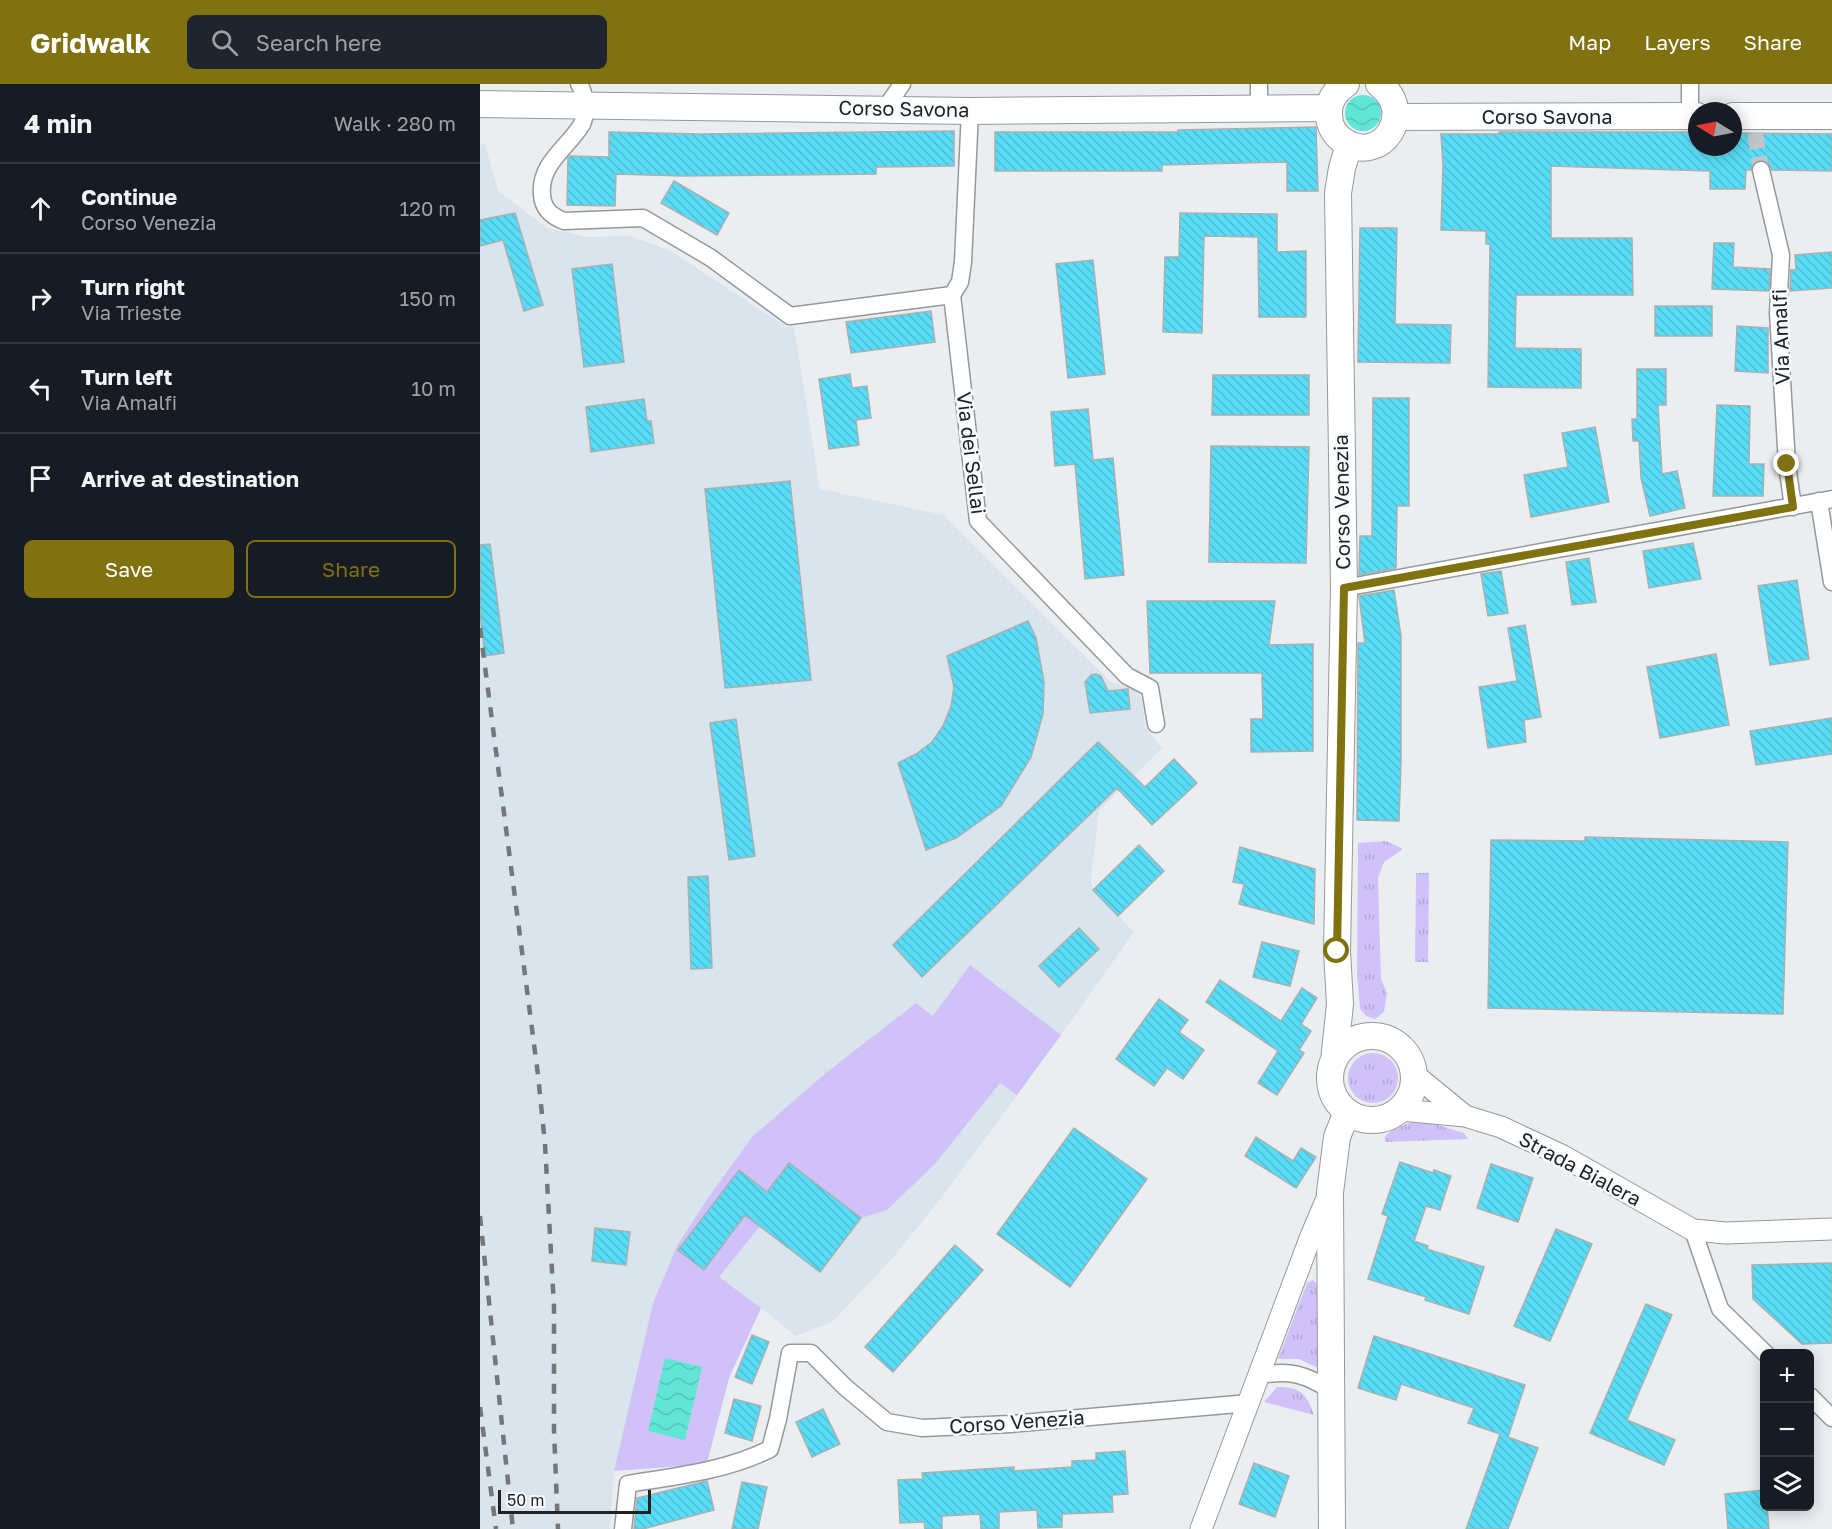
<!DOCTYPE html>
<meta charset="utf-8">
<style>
:root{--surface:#171b24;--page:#20242c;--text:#f1f3f6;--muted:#9ea1a6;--line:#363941;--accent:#807111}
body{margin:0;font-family:"Golos Text",sans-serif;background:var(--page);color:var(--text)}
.controls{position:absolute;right:18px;bottom:18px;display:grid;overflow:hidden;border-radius:9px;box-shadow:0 3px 15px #0003}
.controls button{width:54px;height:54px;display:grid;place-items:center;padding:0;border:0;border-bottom:2px solid var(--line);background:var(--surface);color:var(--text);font:30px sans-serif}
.compass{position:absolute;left:1208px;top:18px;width:54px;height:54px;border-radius:50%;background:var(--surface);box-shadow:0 3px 15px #0003;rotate:280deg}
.scale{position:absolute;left:18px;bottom:15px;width:153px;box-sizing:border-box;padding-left:6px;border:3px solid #1f2122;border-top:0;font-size:16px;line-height:21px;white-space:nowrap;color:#1f2122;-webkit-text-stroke:4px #f8fcfe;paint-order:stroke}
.stop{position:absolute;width:18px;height:18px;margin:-14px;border:4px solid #807111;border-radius:50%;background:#fff}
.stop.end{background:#807111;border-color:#fff;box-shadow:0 2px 6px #0008}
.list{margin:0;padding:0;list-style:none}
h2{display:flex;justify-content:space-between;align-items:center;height:78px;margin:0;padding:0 24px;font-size:26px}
h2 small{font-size:20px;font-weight:400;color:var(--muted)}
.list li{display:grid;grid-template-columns:39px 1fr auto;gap:18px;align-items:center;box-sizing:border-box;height:90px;padding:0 24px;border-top:2px solid var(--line)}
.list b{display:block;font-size:22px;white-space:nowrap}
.list p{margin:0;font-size:20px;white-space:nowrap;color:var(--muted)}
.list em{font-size:20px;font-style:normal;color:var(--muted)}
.actions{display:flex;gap:12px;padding:18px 24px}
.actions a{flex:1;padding:14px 0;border:2px solid var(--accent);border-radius:9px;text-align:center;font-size:21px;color:var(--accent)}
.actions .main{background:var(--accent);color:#fff}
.icon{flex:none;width:33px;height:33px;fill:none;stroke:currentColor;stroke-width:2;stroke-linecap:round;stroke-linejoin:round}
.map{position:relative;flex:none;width:1352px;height:1445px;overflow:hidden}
header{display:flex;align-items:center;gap:36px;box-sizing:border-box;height:84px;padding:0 30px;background:var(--accent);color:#fff}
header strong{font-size:28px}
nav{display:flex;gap:33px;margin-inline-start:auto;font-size:21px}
.search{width:420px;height:54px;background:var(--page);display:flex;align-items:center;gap:15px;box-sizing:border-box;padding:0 21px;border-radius:9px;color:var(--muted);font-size:22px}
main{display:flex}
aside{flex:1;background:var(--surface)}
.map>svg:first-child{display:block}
.built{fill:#dae4ec}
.grass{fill:url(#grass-tufts)}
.green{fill:#d0c2f8}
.water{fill:url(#water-waves)}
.building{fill:url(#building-back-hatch);stroke:#aaafb0;stroke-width:1.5}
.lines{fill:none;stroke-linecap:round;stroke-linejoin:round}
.minor-tunnel{stroke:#c2c5c8;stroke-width:16;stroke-dasharray:16 8;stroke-linecap:butt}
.minor-casing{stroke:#96999c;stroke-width:19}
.tertiary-casing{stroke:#96999c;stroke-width:23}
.primary-casing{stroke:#96999c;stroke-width:28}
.minor{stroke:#fff;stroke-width:16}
.tertiary{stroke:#fff;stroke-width:21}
.primary{stroke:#fff;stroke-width:26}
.rail{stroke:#747678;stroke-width:4.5;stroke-dasharray:10 10;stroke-linecap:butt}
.route{stroke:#807111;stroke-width:8}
.labels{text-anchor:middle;stroke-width:5;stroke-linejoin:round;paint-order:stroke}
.street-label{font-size:20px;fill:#1f2122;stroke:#f8fcfe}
</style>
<header>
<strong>Gridwalk</strong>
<div class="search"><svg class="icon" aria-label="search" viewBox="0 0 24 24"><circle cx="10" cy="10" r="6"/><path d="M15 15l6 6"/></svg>Search here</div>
<nav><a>Map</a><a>Layers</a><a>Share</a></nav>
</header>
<main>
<aside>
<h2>4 min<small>Walk · 280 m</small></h2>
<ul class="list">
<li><svg class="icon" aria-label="ahead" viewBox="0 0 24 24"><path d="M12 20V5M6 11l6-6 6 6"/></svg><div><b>Continue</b><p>Corso Venezia</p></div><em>120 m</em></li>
<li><svg class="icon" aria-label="right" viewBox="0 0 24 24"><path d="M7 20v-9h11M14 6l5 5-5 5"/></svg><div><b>Turn right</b><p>Via Trieste</p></div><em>150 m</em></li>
<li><svg class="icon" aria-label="left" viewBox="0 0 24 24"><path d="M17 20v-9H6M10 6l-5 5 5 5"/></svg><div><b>Turn left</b><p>Via Amalfi</p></div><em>10 m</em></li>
<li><svg class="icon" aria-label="arrive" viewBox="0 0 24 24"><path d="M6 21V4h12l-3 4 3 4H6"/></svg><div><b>Arrive at destination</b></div></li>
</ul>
<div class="actions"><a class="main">Save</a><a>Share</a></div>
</aside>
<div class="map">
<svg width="1352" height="1445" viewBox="0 0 1352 1445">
<defs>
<pattern id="grass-tufts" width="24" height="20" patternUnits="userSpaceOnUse" patternTransform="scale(1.5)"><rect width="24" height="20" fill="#d0c2f8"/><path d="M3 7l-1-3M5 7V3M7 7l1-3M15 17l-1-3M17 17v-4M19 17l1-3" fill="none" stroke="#b2a6d4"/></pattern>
<pattern id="water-waves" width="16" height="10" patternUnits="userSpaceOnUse" patternTransform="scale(1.5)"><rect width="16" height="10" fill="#61e6d6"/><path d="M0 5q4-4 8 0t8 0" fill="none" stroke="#54c5b7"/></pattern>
<pattern id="building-back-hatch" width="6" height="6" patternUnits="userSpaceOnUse" patternTransform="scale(1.5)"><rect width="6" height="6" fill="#59ddf6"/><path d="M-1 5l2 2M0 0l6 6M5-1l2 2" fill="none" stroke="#4dbdd3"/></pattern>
</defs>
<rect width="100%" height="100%" fill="#ebeef1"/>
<path class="built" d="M 5,60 L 18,107 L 67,144 L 107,153 L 150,152 L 191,167 L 305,242 L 314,243 L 340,405 L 464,431 L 631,598 L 655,606 L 662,616 L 665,643 L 682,664 L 619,727 L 611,794 L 613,805 L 654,848 L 581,951 L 463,1112 L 411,1176 L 352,1238 L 316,1252 L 281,1224 L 249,1294 L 227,1379 L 216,1381 L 134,1387 L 130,1445 L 0,1445 L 0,61 Z"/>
<path class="grass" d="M 906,757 L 923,765 L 904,778 L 898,794 L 901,895 L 907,909 L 904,928 L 895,935 L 886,932 L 880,925 L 877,891 L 878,759 Z
M 936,789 L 949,789 L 948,878 L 935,878 Z
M868 994a25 25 0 1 1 50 0a25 25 0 1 1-50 0Z
M 932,1038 L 951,1039 L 984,1049 L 988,1055 L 905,1058 L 905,1052 L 915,1044 Z
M 833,1196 L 837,1200 L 838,1284 L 819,1275 L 798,1275 L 827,1199 Z
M 797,1303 C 821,1303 826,1309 834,1331 L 784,1318 Z"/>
<path class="green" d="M 490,881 L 581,951 L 537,1011 L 520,999 L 454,1081 L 407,1126 L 381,1134 L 340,1188 L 280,1142 L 239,1193 L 281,1224 L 249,1294 L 227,1379 L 216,1381 L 134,1387 L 173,1219 L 198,1160 L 228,1114 L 272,1053 L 347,988 L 436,919 L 453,932 Z"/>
<path class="water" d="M865 29a18 18 0 1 1 36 0a18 18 0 1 1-36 0Z
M 185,1274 L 222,1283 L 205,1356 L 168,1347 Z"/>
<path class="building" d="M 836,43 L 838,107 L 807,107 L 807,78 L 682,81 L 682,87 L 515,87 L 515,48 L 698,48 L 698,46 Z
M 474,47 L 474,82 L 396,83 L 396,90 L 203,92 L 136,90 L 135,122 L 87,121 L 88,74 L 90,72 L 129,73 L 129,48 L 220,50 Z
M 1019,48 L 1217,48 L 1217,63 L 1253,63 L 1253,49 L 1352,50 L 1352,87 L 1292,86 L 1288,78 L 1279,76 L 1273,79 L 1271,86 L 1266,86 L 1265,105 L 1230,105 L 1230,87 L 1071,82 L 1071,154 L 1152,154 L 1153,211 L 1036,211 L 1035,264 L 1101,265 L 1101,304 L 1008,303 L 1010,160 L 1006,160 L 1006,147 L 961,146 L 963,82 L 961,50 L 1019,50 Z
M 194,97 L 249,129 L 237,151 L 181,119 Z
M 35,129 L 63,221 L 44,227 L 23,156 L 0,162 L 0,136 Z
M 700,129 L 797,130 L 797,168 L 826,167 L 826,233 L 779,233 L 778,153 L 724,152 L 722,249 L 683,248 L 685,173 L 699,173 Z
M 880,144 L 917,144 L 915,240 L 971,241 L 970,279 L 878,278 Z
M 1234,159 L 1254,159 L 1253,183 L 1290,185 L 1289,207 L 1232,205 Z
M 1352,168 L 1352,204 L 1310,207 L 1311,186 L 1316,186 L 1315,171 Z
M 613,176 L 625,290 L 588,294 L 576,180 Z
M 132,180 L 144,278 L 104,283 L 92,185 Z
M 1175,222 L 1232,222 L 1232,252 L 1175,252 Z
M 451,227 L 455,258 L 371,269 L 366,238 Z
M 1257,242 L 1288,244 L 1288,289 L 1255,287 Z
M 1157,285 L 1186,285 L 1186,321 L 1178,321 L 1182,390 L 1197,387 L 1205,424 L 1170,432 L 1161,394 L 1159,357 L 1153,357 L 1152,335 L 1157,335 Z
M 370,290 L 372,304 L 387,302 L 391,334 L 376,336 L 379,361 L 349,365 L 339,295 Z
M 733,291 L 829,291 L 829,331 L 732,331 Z
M 893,314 L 929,314 L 929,422 L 917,422 L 916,484 L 879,491 L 880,452 L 892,452 Z
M 164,315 L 167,337 L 171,337 L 174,359 L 111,368 L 106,323 Z
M 1237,321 L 1270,322 L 1269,380 L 1284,380 L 1283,412 L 1233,412 Z
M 608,325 L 613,376 L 633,374 L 644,491 L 605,495 L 595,380 L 575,382 L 571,328 Z
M 1115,343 L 1129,418 L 1051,433 L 1044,391 L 1088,383 L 1082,349 Z
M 731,362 L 829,363 L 826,479 L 729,478 Z
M 310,397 L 331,596 L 245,604 L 225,405 Z
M 1213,459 L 1221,495 L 1169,504 L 1163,467 Z
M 10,460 L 24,569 L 5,572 L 0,530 L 0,461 Z
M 1109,474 L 1116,518 L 1092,521 L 1086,478 Z
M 1021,487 L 1028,529 L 1008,532 L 1001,490 Z
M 1317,496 L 1329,575 L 1290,581 L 1278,502 Z
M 914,506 L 921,552 L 921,677 L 919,737 L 877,736 L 878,559 L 885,559 L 879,512 Z
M 667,517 L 795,517 L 789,561 L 833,560 L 833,667 L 771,668 L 771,635 L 783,635 L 782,589 L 670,589 Z
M 548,537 L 556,554 L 564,598 L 563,630 L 551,673 L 521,722 L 476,754 L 446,766 L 418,679 L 436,670 L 452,658 L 463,642 L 471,622 L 474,603 L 467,572 Z
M 1045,541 L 1061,633 L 1044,636 L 1046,658 L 1008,664 L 999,603 L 1037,597 L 1028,544 Z
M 1236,570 L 1249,641 L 1180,654 L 1167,583 Z
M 616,590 L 621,592 L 628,607 L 648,605 L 650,625 L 610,629 L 605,598 L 611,591 Z
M 1352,634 L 1352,670 L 1276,681 L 1270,647 Z
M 256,635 L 275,772 L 249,776 L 230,639 Z
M 618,658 L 665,703 L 694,675 L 717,699 L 672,741 L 637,704 L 442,893 L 413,861 Z
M 1105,753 L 1308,758 L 1303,930 L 1008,924 L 1011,756 L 1105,757 Z
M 659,761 L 684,787 L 638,832 L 613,806 Z
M 760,763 L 835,785 L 834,840 L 759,820 L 764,800 L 753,798 Z
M 228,792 L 232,884 L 211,885 L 208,793 Z
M 599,844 L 619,865 L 579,903 L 559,882 Z
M 782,858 L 819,867 L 810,902 L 773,893 Z
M 740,896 L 801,937 L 822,904 L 837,914 L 821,940 L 831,947 L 819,966 L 824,969 L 797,1011 L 778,999 L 798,967 L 726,918 Z
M 679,915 L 708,936 L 699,948 L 724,966 L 703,995 L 687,984 L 674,1002 L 636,975 Z
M 594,1044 L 667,1095 L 590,1203 L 517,1150 Z
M 776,1053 L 813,1077 L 821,1064 L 836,1073 L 816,1104 L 765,1072 Z
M 920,1078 L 953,1089 L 954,1086 L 971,1092 L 960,1126 L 946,1122 L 934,1157 L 948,1162 L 947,1165 L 1004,1183 L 989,1230 L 945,1216 L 946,1213 L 888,1195 L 908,1132 L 902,1130 Z
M 309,1079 L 381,1134 L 340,1188 L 265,1131 L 224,1186 L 198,1166 L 259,1086 L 287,1108 Z
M 1011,1080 L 1053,1094 L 1038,1138 L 997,1124 Z
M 115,1144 L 150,1148 L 146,1181 L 112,1177 Z
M 1076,1145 L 1112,1160 L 1070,1257 L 1034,1242 Z
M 475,1161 L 503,1186 L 413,1288 L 385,1263 Z
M 1352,1179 L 1352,1259 L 1322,1260 L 1273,1215 L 1272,1181 Z
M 1166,1220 L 1192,1231 L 1147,1336 L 1195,1356 L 1184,1381 L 1110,1349 Z
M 272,1251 L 289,1258 L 272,1300 L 255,1293 Z
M 894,1252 L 1045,1301 L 1028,1353 L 1058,1364 L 1028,1445 L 986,1445 L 1020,1350 L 988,1339 L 994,1324 L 921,1300 L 916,1316 L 878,1304 Z
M 254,1315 L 281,1322 L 272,1357 L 245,1349 Z
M 343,1325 L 360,1360 L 332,1373 L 316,1338 Z
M 645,1367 L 648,1410 L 632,1411 L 633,1428 L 582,1430 L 582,1443 L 558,1444 L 557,1426 L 519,1428 L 519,1445 L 501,1445 L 500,1430 L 462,1432 L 462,1445 L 445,1445 L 444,1438 L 420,1439 L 418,1396 L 443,1395 L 442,1389 L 534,1383 L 534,1387 L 592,1383 L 592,1377 L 616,1376 L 616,1369 Z
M 774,1379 L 809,1392 L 795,1433 L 759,1420 Z
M 227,1397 L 234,1426 L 163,1445 L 154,1445 L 157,1414 Z
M 262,1398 L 287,1403 L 278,1445 L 252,1445 Z
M 1284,1406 L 1284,1422 L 1287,1422 L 1289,1445 L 1248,1445 L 1245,1410 Z"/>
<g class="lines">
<path class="minor-tunnel" d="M 1275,49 L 1281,86"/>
<defs>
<path id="minor" d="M 99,0 C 105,8 107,30 102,40 C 88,64 59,79 62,111 C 63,125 71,132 84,137 L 163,134 L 231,174 L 310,232 L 472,211
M 779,0 L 779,24
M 405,25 L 422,0
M 490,27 L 483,178 L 480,198 L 472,211 L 498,437 L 647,592 L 670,604 L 676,640
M 1210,32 L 1210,0
M 1281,86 L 1301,171 L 1298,229 L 1307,380 L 1313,423
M 1339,417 L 1352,498
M 864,504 L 1352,415
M 1213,1146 L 1240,1225 L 1286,1270
M 780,1291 C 811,1286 825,1290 852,1307
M 1330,1312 L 1352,1334
M 143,1445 L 148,1400 C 196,1392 246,1387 290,1365 L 298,1335 L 310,1269 L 331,1269 L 365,1303 L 407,1338 L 442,1344 L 530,1340 L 769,1319"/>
<path id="tertiary" d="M 935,991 L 985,1032
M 921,1026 L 985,1032 L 1021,1043 L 1083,1072 L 1213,1146 L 1246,1149 L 1352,1145
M 721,1445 L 831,1152 L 848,1112"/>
<path id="primary" d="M 866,0 C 855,7 848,17 849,31 C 849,42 855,52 865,58 C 902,81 937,28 899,0
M 0,20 L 490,27 L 849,24
M 1253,32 L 1352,32
M 916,33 L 1217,32
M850 994a42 42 0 1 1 84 0a42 42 0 1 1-84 0Z
M 854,977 L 860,920 L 857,867 L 864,504 L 858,109 L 862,84 L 869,61
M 852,1445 L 850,1108 L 857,1053 L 867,1028"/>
</defs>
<use href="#minor" class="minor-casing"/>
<use href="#tertiary" class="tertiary-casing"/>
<use href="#primary" class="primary-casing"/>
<use href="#minor" class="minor"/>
<use href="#tertiary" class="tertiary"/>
<use href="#primary" class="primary"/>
<path class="rail" d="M 0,544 L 58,991 L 65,1060 L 74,1223 L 74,1346 L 78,1445
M 0,1132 L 33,1445
M 0,1323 L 16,1445"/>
</g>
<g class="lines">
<path class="route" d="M 857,867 L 864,504 L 1313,423 L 1307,380"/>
</g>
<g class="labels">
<g class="street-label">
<text transform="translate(424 25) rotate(1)" y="7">Corso Savona</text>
<text x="1067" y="40">Corso Savona</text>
<text transform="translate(1301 253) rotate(-92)" y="7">Via Amalfi</text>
<text transform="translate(491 369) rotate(83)" y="7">Via dei Sellai</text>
<text transform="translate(862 418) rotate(-91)" y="7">Corso Venezia</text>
<text transform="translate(1100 1085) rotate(28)" y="7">Strada Bialera</text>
<text transform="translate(537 1338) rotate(-4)" y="7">Corso Venezia</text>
</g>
</g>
</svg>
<div class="controls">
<button>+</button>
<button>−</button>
<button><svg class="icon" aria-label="layers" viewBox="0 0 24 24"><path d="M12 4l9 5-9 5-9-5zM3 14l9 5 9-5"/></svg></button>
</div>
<svg class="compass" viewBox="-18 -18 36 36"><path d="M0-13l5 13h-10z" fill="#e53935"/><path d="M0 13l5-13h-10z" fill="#9ea1a6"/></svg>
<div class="scale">50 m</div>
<div class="stop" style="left:857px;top:867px"></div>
<div class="stop end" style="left:1307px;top:380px"></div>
</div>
</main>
